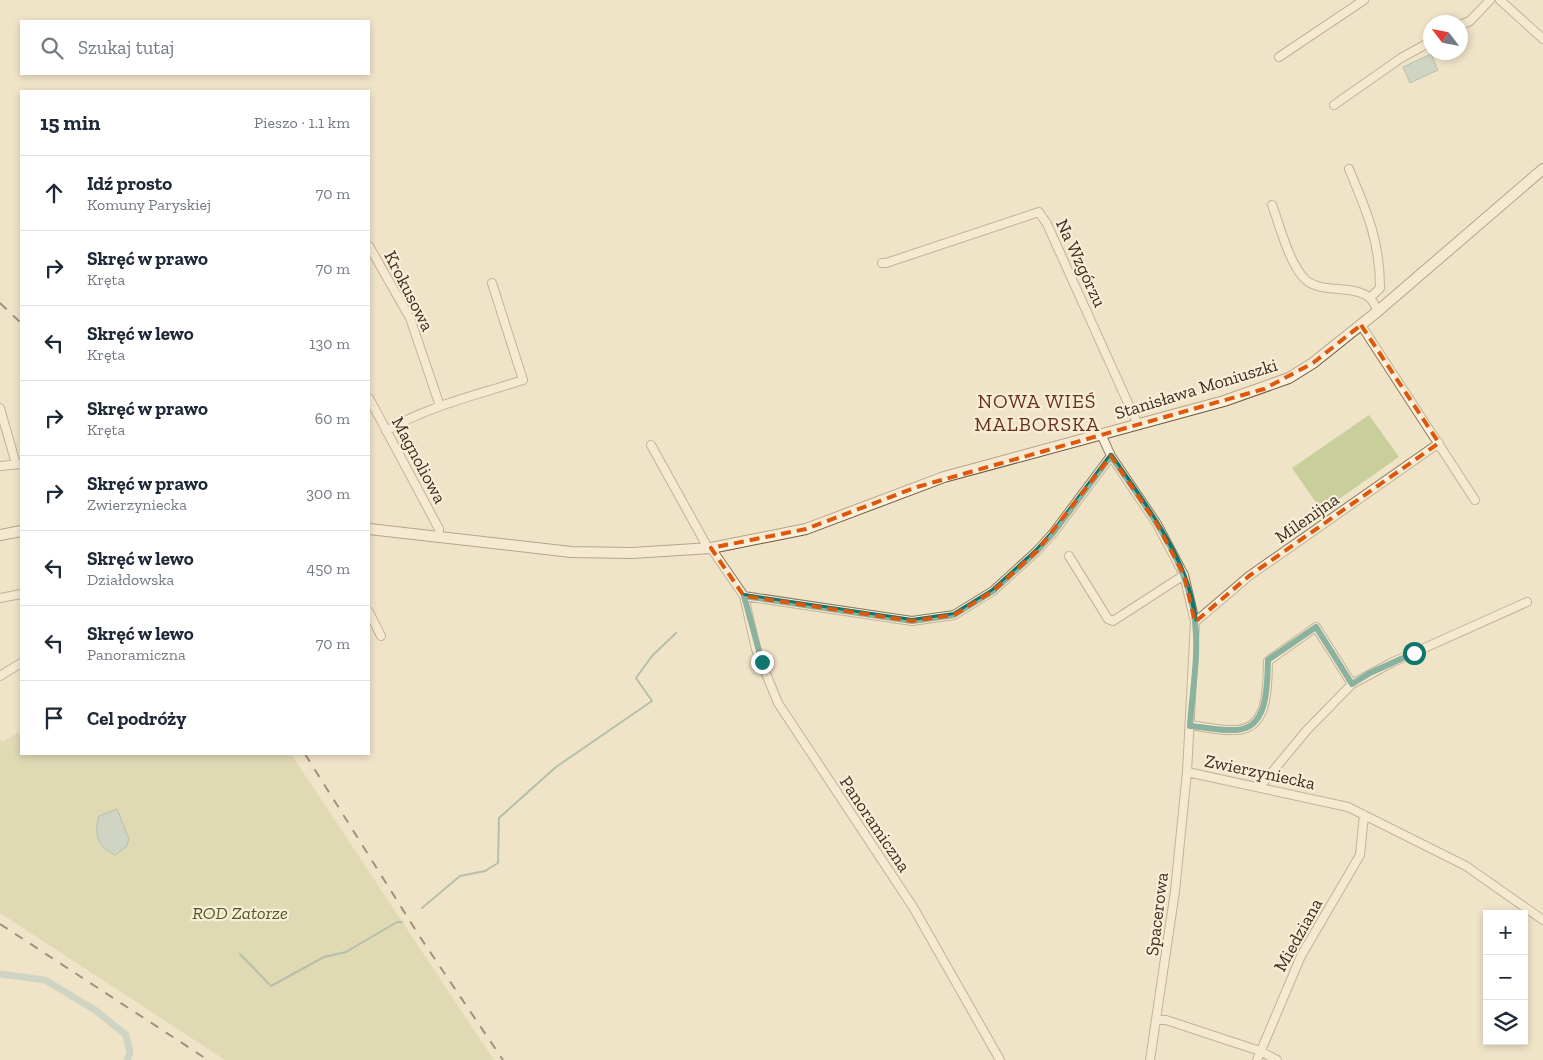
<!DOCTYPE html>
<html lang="pl">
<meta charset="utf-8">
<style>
:root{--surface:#fff;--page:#f2f2f3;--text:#1f2937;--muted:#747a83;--line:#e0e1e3}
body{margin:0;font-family:"Zilla Slab",serif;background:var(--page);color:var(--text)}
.controls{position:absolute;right:15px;bottom:15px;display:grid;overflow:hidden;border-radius:0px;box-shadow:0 2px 8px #0003}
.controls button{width:45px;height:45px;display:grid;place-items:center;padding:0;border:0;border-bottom:1px solid var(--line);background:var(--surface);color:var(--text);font:25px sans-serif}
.compass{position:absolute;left:1423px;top:15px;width:45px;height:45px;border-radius:50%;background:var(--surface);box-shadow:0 2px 8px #0003;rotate:302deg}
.stop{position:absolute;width:15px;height:15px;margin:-11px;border:4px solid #0f766e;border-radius:50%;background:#fff}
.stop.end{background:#0f766e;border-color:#fff;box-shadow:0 1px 5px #0008}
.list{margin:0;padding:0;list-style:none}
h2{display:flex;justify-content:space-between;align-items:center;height:65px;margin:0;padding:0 20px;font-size:21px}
h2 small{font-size:16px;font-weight:400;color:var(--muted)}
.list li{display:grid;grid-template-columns:32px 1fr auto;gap:15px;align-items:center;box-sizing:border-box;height:75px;padding:0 20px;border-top:1px solid var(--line)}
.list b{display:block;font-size:19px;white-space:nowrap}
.list p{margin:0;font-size:16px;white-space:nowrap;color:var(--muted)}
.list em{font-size:16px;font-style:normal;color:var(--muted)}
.icon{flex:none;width:28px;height:28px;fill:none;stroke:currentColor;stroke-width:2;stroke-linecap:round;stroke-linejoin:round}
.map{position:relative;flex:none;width:1543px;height:1060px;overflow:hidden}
.search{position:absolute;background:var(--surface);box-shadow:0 2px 8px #0003;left:20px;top:20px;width:350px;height:55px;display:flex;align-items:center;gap:12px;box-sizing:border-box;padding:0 18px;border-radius:0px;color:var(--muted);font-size:19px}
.panel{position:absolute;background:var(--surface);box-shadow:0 2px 8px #0003;left:20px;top:90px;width:350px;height:665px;border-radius:0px}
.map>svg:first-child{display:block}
.green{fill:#c9cf9b}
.water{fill:#a9c4bc;stroke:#6f938a}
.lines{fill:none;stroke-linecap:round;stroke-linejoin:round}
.stream{stroke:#6f938a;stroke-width:2}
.canal{stroke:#a9c4bc;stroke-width:7}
.minor-casing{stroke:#8d765c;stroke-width:10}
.secondary-casing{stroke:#6f573f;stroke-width:12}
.minor{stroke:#faf1dc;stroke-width:8}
.secondary{stroke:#faf1dc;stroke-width:10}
.rail{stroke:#3d2e20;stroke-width:2;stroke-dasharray:9 9;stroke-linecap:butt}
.route{stroke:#0f766e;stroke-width:6}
.marked{fill:none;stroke:#df570d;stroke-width:4;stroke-dasharray:10 6;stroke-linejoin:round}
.labels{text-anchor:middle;stroke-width:4.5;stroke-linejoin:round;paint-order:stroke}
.street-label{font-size:18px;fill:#3d2e20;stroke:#f7eed8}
.park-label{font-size:18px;font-style:italic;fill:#4d5a26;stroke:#f7eed8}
.quarter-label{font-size:20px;letter-spacing:1px;fill:#6b2e1e;stroke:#f7eed8}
</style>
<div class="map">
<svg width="1543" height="1060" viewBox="0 0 1543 1060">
<rect width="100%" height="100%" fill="#f0e4c8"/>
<path class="green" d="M 1369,415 L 1399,457 L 1322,511 L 1292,468 Z
M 21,731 L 21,754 L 291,754 L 494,1060 L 225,1060 L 0,913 L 0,739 L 2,742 Z"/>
<path class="water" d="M 1431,54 L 1438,70 L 1410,83 L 1403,67 Z
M 117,809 L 129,839 L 127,846 L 115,855 C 97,847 94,833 99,816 Z"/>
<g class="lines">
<path class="stream" d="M 422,908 L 460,876 L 485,871 L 498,863 L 499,818 L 556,767 L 652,701 L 636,678 L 652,656 L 676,633
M 240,954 L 271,986 L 324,957 L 346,952 L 397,922 L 402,922"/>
<path class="canal" d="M 0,974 L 45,980 L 95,1010 L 126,1035 L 130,1053 L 127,1060"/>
<defs>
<path id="minor" d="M 1500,0 L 1543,39
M 1460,25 L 1470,21 L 1490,0
M 1279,57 L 1364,0
M 1334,105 L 1401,58 L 1430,42
M 1349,169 C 1367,212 1380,241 1380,288 L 1370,298
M 1272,205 C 1280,226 1290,267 1307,281 C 1325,294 1352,284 1370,298 C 1373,301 1376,307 1378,311
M 369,246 L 410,318 L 440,406
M 882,263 L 886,263 L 1039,212 L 1047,224 L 1138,425
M 1361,325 L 1475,500
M 369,398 L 439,529 L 439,537
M 0,408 L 16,464
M 386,431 C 428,406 477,395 523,380 L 492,283
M 651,445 L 708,548
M 1111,456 L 1157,524 L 1184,575 L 1195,622 L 1187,772 L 1175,891 L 1150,1060
M 0,466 L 21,464
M 711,548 L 744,596 L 912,621 L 954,615 L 993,591 L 1037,551 L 1054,532 L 1111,456 L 1101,434
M 1069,556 L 1108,619 L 1113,621 L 1184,575
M 744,596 L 756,649 L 778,703 L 913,907 L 1000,1060
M 0,598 L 21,594
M 369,612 L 381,636
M 1195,622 L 1249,576 L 1439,443
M 0,676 L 21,663
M 1190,725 C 1205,727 1221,731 1236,730 C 1270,729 1267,684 1268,661 L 1316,627 L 1352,684
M 1187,772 L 1348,807 L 1466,866 L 1543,920
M 1262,788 L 1263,783 L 1307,730 L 1352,684 L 1391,663 L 1527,602
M 1158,1020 L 1166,1020 L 1260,1051 L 1277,1060
M 1257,1060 L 1301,956 L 1360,855 L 1364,815"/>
<path id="secondary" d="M 369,529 L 571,552 L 632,553 L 711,548 L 806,529 L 944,477 L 1224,401 L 1289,378 L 1313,363 L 1378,311 L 1543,169
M 0,535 L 21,531"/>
</defs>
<use href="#minor" class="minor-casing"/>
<use href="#secondary" class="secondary-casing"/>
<use href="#minor" class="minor"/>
<use href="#secondary" class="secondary"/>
<path class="rail" d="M 0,303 L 21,323
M 305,754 L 420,937 L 503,1060
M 0,924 L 208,1060"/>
</g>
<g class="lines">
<path class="route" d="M 762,662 L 744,596 L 912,621 L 954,615 L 993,591 L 1037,551 L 1054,532 L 1111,456 C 1145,506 1189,560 1195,622 C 1199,656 1192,692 1190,726 C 1205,727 1221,731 1236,730 C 1269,729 1267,684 1268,660 L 1316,627 L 1352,684 L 1370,673 L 1414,653"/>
</g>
<path d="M0 0H1543V1060H0ZM 1361,325 L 1439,443 L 1249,576 L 1195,622 L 1184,575 L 1157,524 L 1111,456 L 1037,551 L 993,591 L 954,615 L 912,621 L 744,596 L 711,548 L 806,529 L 917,487 L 1264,389 L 1313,363 Z" fill="#f0e4c8" fill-opacity=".55" fill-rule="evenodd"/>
<path class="marked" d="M 1361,325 L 1439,443 L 1249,576 L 1195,622 L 1184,575 L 1157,524 L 1111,456 L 1037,551 L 993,591 L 954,615 L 912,621 L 744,596 L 711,548 L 806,529 L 917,487 L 1264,389 L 1313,363 Z"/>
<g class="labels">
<g class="street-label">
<text transform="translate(1081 263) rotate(65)" y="6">Na Wzgórzu</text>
<text transform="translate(409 291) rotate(63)" y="6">Krokusowa</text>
<text transform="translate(1196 389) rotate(-17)" y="6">Stanisława Moniuszki</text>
<text transform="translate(419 460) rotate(62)" y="6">Magnoliowa</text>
<text transform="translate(1307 518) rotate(-35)" y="6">Milenijna</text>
<text transform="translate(1260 772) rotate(12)" y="6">Zwierzyniecka</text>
<text transform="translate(875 824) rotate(56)" y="6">Panoramiczna</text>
<text transform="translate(1157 914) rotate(-83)" y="6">Spacerowa</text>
<text transform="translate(1298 935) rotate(-61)" y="6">Miedziana</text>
</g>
<g class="park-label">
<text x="240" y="919">ROD Zatorze</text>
</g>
<g class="quarter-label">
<text x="1037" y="408">NOWA WIEŚ<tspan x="1037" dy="23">MALBORSKA</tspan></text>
</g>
</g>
</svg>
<div class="controls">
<button>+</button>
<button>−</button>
<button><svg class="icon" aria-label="layers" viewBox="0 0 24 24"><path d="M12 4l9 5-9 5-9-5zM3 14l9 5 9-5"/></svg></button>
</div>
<svg class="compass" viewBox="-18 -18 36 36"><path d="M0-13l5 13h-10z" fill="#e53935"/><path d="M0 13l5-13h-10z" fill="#747a83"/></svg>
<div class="stop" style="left:1414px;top:653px"></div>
<div class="stop end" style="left:762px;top:662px"></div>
<div class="search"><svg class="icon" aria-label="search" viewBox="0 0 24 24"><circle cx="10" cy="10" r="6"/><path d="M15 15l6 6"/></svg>Szukaj tutaj</div>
<section class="panel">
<h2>15 min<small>Pieszo · 1.1 km</small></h2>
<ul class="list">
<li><svg class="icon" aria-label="ahead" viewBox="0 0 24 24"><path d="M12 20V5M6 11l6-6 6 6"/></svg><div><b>Idź prosto</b><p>Komuny Paryskiej</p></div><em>70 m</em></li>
<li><svg class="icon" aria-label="right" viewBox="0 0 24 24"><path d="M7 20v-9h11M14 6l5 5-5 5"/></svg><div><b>Skręć w prawo</b><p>Kręta</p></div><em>70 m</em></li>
<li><svg class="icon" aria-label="left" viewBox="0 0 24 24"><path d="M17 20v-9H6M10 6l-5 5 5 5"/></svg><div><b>Skręć w lewo</b><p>Kręta</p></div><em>130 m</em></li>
<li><svg class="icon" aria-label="right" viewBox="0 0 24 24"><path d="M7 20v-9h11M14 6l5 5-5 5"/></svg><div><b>Skręć w prawo</b><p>Kręta</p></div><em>60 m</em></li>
<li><svg class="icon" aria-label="right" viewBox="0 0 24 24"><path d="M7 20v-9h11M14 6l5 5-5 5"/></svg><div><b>Skręć w prawo</b><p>Zwierzyniecka</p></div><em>300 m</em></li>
<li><svg class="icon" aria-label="left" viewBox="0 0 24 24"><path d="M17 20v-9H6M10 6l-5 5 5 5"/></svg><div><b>Skręć w lewo</b><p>Działdowska</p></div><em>450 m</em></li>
<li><svg class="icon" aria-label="left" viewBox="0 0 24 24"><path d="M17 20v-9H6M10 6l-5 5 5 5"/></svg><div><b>Skręć w lewo</b><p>Panoramiczna</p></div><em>70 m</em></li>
<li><svg class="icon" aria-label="arrive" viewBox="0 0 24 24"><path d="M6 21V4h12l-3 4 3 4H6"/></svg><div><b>Cel podróży</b></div></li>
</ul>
</section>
</div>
